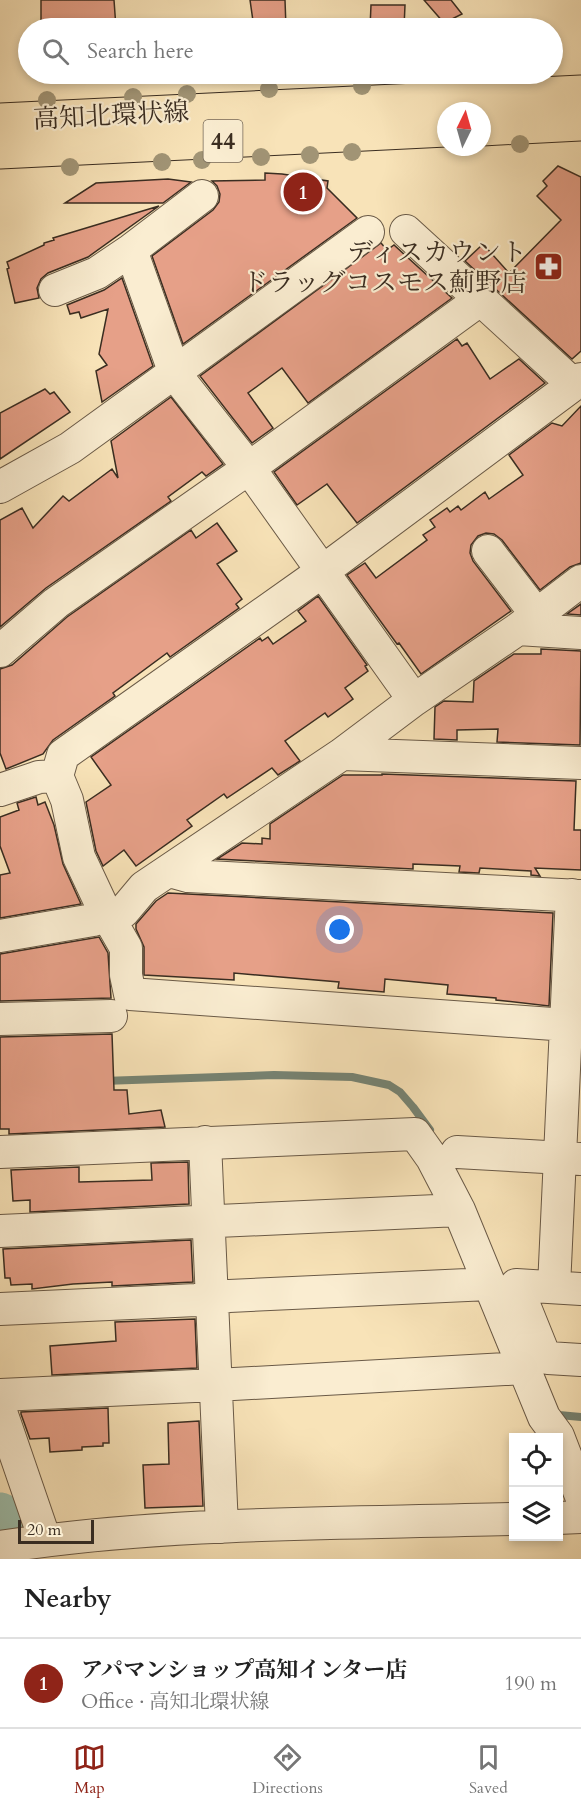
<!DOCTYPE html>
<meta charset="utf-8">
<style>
:root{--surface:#fff;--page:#f6f6f6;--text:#222;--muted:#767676;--line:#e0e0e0;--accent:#8f2418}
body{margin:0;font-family:Cardo,"Noto Serif JP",serif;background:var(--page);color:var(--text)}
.controls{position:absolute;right:18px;bottom:18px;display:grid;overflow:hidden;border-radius:0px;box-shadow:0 3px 9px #0003}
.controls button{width:54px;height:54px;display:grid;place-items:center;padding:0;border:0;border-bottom:2px solid var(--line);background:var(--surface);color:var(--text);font:30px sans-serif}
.compass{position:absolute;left:437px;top:102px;width:54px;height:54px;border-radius:50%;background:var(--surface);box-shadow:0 3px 9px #0003;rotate:5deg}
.scale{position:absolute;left:18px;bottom:15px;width:76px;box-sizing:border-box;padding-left:6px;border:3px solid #3a2d21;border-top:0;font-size:16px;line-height:21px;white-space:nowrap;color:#3a2d21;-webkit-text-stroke:4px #faedd1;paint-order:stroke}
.you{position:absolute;left:340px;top:930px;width:21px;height:21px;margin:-15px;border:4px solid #fff;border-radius:50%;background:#1a73e8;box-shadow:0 0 0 9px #1a73e833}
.badge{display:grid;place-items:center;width:39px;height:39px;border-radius:50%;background:var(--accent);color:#fff;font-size:20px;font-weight:700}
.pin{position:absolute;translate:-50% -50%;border:3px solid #fff;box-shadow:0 2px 6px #0006}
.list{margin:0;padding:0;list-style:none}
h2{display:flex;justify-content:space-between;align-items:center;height:78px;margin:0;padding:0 24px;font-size:26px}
h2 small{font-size:20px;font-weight:400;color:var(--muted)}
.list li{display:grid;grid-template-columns:39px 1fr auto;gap:18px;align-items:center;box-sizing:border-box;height:90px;padding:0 24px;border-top:2px solid var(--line)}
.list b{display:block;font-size:22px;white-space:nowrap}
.list p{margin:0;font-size:20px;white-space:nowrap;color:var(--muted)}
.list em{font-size:20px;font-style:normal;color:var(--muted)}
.icon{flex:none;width:33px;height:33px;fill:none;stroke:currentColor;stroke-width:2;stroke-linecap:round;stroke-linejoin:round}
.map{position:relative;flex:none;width:581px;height:1559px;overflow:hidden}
.search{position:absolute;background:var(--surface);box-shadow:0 3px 9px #0003;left:18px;right:18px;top:18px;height:66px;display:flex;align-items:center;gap:15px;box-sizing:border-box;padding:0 21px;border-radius:33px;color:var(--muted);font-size:22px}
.sheet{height:168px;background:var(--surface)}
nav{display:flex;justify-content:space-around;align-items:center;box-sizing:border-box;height:84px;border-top:2px solid var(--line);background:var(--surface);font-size:16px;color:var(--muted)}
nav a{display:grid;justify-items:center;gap:3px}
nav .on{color:var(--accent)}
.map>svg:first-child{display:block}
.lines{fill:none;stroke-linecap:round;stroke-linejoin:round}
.stream{stroke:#768474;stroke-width:8}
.river{stroke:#9ebeab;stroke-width:45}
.building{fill:#e6a088;stroke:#3a2d21;stroke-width:1.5}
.minor-casing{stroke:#6a5a47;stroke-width:34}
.major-casing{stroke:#3a2d21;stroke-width:35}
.minor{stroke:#faedd1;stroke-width:32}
.major{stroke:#f8e3b8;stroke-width:33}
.tree{fill:#a19475}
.labels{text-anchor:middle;stroke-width:4.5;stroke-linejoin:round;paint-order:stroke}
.shield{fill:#faedd1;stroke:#746756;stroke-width:1.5}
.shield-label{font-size:24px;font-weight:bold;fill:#3a2d21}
.street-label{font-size:26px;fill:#3a2d21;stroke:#faedd1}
.poi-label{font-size:26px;fill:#3a2d21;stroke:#faedd1;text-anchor:end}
</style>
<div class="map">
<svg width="581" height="1559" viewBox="0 0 581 1559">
<rect width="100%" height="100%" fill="#f8e3b8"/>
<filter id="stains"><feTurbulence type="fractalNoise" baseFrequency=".00333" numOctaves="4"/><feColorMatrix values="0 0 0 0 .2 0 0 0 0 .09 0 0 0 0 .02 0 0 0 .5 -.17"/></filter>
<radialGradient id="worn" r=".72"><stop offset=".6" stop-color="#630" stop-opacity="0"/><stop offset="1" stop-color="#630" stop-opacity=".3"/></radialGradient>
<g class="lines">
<path class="stream" d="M 103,1081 L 274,1075 L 352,1077 L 389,1085 L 400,1092 L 413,1107 L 430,1130
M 555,1412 L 559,1415 L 581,1417"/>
<path class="river" d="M 0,1515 L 13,1559"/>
</g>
<path class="building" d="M 41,0 L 114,0 L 116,28 L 41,28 Z
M 250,0 L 285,0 L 286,28 L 254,28 Z
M 424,0 L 451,0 L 462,14 L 444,23 Z
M 371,5 L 405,5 L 404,28 L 370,28 Z
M 558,166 L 581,177 L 581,351 L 572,359 L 465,261 L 483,244 L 509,273 L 561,220 L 537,196 L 547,186 L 543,181 Z
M 265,173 L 282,174 L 328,181 L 327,188 L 357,218 L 183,344 L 152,256 L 213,210 L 219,202 L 220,194 L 217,186 L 212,181 L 265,180 Z
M 168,179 L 191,182 L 163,203 L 65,203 L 96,183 Z
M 159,206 L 88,257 L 48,273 L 41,279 L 37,288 L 39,298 L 15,303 L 7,269 L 9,268 L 7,262 L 44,245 L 44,243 L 54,240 L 53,238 Z
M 381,243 L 387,250 L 394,245 L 452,298 L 308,403 L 282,368 L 248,393 L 273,428 L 252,443 L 200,376 Z
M 122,278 L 153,366 L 102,402 L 96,371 L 107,365 L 99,354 L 108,309 L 81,318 L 79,312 L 70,314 L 67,305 L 104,290 Z
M 457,339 L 462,346 L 467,343 L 490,379 L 519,359 L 545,383 L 357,523 L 327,484 L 297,505 L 274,472 Z
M 45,389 L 50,394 L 54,392 L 70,412 L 0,459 L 0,413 Z
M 171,397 L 223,464 L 206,476 L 202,472 L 168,497 L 171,501 L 46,588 L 0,627 L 0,520 L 22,508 L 33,528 L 63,496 L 69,501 L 112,469 L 118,478 L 111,441 Z
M 581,406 L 581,563 L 570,567 L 540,590 L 502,540 L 494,534 L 486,533 L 478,536 L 471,545 L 470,553 L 473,561 L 511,611 L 421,674 L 399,643 L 397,644 L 347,575 L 365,563 L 376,578 L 427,540 L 423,535 L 435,527 L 430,520 L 447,508 L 450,512 L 458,506 L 461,510 L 485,492 L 489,499 L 523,475 L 509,455 L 552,423 L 562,426 Z
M 217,523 L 237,551 L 217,564 L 242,599 L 236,604 L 239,608 L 170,657 L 167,653 L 113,693 L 115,696 L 53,740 L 43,754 L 6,769 L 0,753 L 0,669 L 12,665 L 67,617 L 191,530 L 196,538 Z
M 318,596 L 367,665 L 365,666 L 368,671 L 345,688 L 353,699 L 328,717 L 325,713 L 285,741 L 300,761 L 278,775 L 272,768 L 227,798 L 224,794 L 187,820 L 192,826 L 136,866 L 124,850 L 103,866 L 96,851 L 86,802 L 111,785 L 91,757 L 260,638 L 262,641 L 268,637 L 273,644 L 306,621 L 298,611 Z
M 581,604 L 581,615 L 567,614 Z
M 541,649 L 581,651 L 580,745 L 497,742 L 498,729 L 457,730 L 457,740 L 434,739 L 435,707 L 444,701 L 473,702 L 474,681 L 514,654 L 541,654 Z
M 382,774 L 576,781 L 574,830 L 581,830 L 581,870 L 535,868 L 540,876 L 531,875 L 531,871 L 480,868 L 479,873 L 459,872 L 460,866 L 413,864 L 413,869 L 217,859 L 242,843 L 262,844 L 262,838 L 270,839 L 270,824 L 343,775 L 382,775 Z
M 36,797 L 38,805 L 45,802 L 54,825 L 63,864 L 81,904 L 0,918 L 0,875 L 10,873 L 0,846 L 0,817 L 19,810 L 17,803 Z
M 168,893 L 553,913 L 549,1006 L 496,1000 L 496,998 L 447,994 L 448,985 L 385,979 L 384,992 L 338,988 L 339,982 L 234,973 L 234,980 L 144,975 L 144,947 L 136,929 L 136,924 L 156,901 Z
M 99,937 L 108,953 L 111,998 L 0,1001 L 0,954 Z
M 112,1034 L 114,1090 L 127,1090 L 129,1114 L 161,1110 L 165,1127 L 9,1134 L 9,1129 L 0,1129 L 0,1037 Z
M 188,1162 L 189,1204 L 30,1212 L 30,1200 L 13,1201 L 11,1170 L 79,1167 L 79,1182 L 152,1180 L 151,1163 Z
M 191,1240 L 193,1282 L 112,1286 L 112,1282 L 73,1284 L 32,1289 L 32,1284 L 11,1285 L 10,1278 L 5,1278 L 3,1249 Z
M 195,1319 L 197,1368 L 52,1375 L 50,1346 L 116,1341 L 115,1322 Z
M 108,1408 L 109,1443 L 103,1443 L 103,1446 L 82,1447 L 82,1450 L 50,1452 L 49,1438 L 30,1439 L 21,1414 L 21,1412 Z
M 199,1421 L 203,1506 L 145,1508 L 143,1465 L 169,1464 L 168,1423 Z"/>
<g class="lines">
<defs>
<path id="minor" d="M 406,231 L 573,384
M 131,250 L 175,374 L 249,468 L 414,700
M 55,290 L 97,273 L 131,250 L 202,196
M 581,379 L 323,571 L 63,755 L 57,776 L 67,800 L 79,857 L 102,906 L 126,948 L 126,975 L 130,994 L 581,1026
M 0,487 L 70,448 L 368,232
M 488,551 L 536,614
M 518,629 L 581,633
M 0,651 L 56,603 L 249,468 L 481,299
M 342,754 L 581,763
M 0,790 L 39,777 L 57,776
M 170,871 L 188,876 L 581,896
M 0,936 L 93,920 L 123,912 L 144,887 L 342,754 L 414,700 L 518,629 L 581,581
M 0,1019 L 111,1016
M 205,1142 L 222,1527
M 0,1152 L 415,1134 L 432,1158 L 459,1210 L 544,1417 L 558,1436 L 581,1496
M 457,1152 L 581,1159
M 0,1231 L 459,1210
M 554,1287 L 572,895
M 581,1289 L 516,1285 L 543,1352 L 548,1358 L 581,1360
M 0,1309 L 196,1300 L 229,1296 L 489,1284
M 0,1395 L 216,1385 L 524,1368
M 0,1409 L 45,1540
M 558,1518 L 581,1517
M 0,1547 C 170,1521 342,1524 514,1519"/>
<path id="major" d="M 0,120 L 581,92
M 482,129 L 581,124
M 0,152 L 446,130"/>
</defs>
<use href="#minor" class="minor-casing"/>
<use href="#major" class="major-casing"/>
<use href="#minor" class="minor"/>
<use href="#major" class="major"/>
</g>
<g class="tree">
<circle cx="362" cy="86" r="9"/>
<circle cx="269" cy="89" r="9"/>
<circle cx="187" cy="94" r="9"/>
<circle cx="133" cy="97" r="9"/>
<circle cx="47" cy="100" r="9"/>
<circle cx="520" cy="144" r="9"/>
<circle cx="352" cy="152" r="9"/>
<circle cx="310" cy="155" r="9"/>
<circle cx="261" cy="157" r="9"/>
<circle cx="202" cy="160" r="9"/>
<circle cx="162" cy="162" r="9"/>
<circle cx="70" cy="167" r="9"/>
</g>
<defs>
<symbol id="pharmacy-square" viewBox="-11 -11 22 22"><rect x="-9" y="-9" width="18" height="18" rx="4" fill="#8f2418" stroke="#faedd1"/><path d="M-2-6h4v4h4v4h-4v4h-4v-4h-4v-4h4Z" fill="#fff"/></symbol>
</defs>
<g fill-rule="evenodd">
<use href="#pharmacy-square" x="532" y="250" width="33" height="33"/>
</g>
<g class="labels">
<rect class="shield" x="203.5" y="120" width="39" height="42" rx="4.5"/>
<g class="shield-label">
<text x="223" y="149">44</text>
</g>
<g class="street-label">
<text transform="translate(111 115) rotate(-3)" y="9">高知北環状線</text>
</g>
<g class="poi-label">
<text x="527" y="261">ディスカウント<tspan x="527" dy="30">ドラッグコスモス薊野店</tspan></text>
</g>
</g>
<rect width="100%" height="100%" filter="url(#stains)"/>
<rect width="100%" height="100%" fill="url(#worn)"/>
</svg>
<div class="controls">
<button><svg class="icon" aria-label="locate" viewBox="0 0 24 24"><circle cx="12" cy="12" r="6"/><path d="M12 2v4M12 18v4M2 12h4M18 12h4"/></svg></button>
<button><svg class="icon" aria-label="layers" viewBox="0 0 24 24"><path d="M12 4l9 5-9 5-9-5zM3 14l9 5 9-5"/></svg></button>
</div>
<svg class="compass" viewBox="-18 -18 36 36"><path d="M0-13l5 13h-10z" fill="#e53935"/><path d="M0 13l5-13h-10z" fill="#767676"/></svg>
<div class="scale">20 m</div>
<div class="you"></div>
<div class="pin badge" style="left:303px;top:192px">1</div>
<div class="search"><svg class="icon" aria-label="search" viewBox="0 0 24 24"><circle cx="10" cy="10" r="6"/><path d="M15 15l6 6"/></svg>Search here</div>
</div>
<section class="sheet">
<h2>Nearby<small></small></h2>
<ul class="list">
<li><span class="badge">1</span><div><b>アパマンショップ高知インター店</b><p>Office · 高知北環状線</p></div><em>190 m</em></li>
</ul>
</section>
<nav>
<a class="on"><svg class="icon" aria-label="map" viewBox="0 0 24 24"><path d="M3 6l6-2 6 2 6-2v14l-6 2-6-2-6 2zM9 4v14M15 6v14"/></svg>Map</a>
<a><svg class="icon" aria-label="directions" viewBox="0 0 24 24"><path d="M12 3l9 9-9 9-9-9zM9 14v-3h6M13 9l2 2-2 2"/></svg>Directions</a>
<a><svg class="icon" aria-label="saved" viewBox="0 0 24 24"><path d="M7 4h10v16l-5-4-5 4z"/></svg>Saved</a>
</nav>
